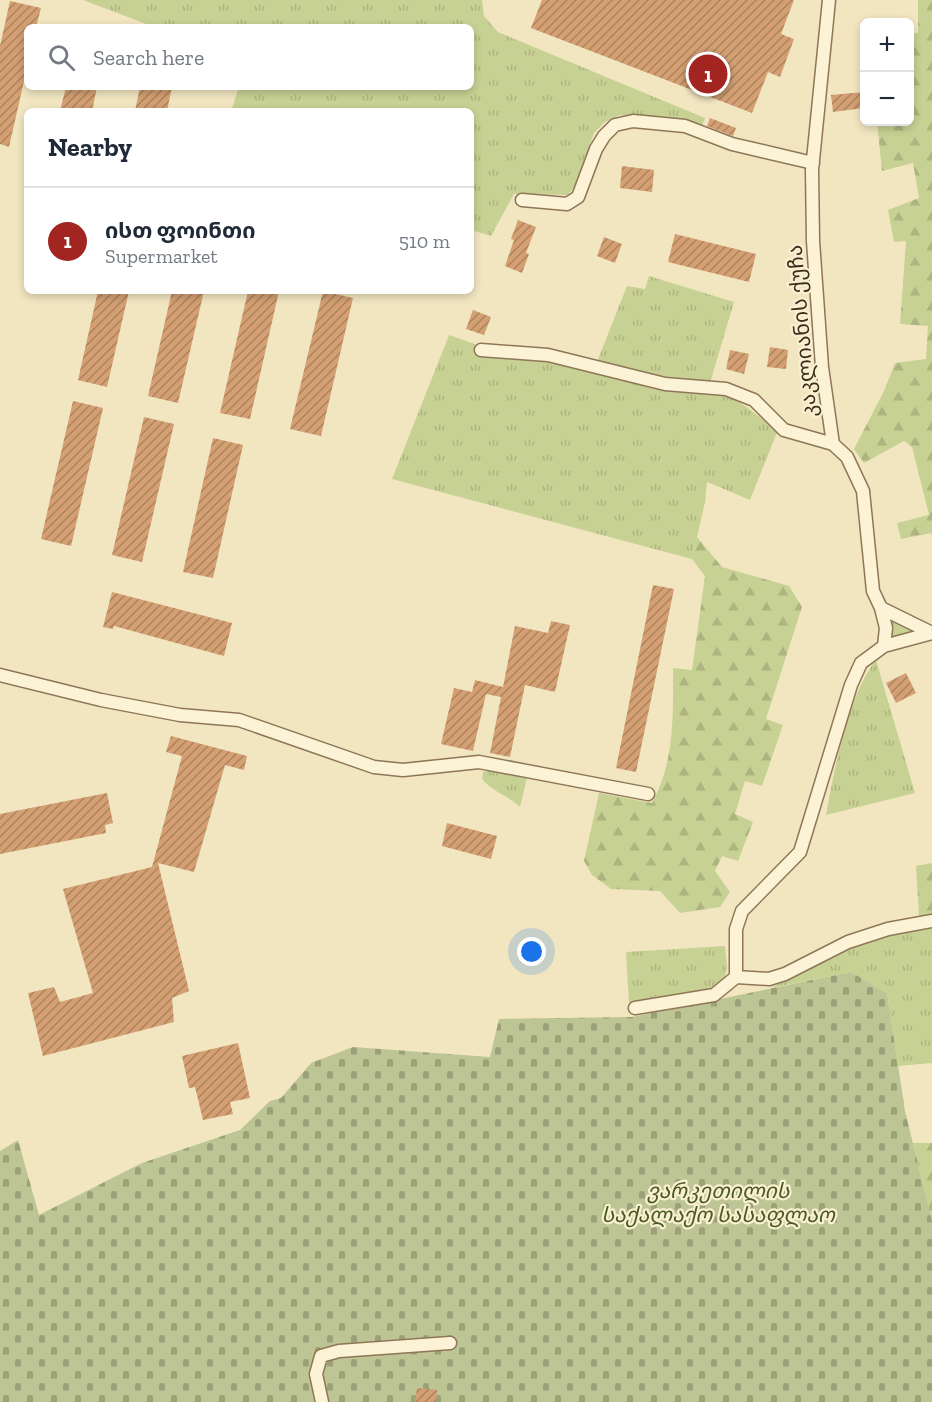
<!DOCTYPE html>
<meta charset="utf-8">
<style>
:root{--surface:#fff;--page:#f2f2f3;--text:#1f2937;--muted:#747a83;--line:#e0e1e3;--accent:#a32521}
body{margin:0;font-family:"Zilla Slab","Noto Sans Georgian",serif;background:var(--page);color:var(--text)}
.controls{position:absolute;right:18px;top:18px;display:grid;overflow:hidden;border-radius:9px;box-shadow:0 3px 9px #0003}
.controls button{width:54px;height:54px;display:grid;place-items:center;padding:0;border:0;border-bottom:2px solid var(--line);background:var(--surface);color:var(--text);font:30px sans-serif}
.you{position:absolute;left:532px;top:952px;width:21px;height:21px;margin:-15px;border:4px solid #fff;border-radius:50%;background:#1a73e8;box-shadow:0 0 0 9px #1a73e833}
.badge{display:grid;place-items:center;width:39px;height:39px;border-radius:50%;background:var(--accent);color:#fff;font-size:20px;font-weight:700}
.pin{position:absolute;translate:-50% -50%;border:3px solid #fff;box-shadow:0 2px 6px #0006}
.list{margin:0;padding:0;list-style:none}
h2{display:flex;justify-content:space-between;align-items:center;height:78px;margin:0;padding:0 24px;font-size:26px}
h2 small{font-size:20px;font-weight:400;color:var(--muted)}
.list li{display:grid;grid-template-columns:39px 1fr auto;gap:18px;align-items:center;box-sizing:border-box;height:108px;padding:0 24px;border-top:2px solid var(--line)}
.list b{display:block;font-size:22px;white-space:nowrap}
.list p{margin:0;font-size:20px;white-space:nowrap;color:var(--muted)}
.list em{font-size:20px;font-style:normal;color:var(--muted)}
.icon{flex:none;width:33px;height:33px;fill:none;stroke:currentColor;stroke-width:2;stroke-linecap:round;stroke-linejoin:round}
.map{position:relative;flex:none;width:932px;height:1402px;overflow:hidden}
.search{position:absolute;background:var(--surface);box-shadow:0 3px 9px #0003;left:24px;top:24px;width:450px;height:66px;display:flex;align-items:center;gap:15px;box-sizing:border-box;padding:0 21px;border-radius:9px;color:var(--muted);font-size:22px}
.panel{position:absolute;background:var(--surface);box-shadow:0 3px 9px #0003;left:24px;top:108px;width:450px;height:186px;border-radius:9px}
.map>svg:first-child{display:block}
.grass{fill:url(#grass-tufts)}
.forest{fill:url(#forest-firs)}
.cemetery{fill:url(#cemetery-stones)}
.building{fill:url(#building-hatch)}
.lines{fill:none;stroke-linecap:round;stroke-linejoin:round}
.minor-casing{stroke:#8e7657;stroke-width:15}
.minor{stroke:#fcf2d5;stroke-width:12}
.labels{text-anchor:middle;stroke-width:4.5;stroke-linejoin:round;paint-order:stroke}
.street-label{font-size:21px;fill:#3c2d1c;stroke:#f9efd1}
.park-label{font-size:21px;font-style:italic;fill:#495a21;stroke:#f9efd1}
</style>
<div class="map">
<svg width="932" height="1402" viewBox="0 0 932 1402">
<defs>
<pattern id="grass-tufts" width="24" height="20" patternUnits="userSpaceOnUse" patternTransform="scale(1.5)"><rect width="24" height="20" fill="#c8d194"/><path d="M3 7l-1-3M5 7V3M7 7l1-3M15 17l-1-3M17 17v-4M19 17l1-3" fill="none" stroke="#adb47f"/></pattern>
<pattern id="forest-firs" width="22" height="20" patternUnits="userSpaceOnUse" patternTransform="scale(1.5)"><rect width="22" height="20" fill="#c8d194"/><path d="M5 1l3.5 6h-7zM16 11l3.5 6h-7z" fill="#adb47f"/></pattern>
<pattern id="cemetery-stones" width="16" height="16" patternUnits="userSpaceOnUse" patternTransform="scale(1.5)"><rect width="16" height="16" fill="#bdc594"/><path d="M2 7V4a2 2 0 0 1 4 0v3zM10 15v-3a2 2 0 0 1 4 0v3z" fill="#9ba078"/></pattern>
<pattern id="building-hatch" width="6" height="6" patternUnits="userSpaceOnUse" patternTransform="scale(1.5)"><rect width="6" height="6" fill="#d4a073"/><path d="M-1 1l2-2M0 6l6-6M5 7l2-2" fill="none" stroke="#ad835e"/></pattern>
</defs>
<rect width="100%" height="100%" fill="#f2e6c1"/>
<path class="grass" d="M 83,0 L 482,0 L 484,16 L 498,32 L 705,118 L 701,129 L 684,121 L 620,115 L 605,122 L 594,133 L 574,187 L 568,195 L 514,194 L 491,236 L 471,230 L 471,111 L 231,111 L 239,87 L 471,87 L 471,27 L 154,27 Z
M 649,276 L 734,302 L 710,383 L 668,380 L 597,362 L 627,286 L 645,289 Z
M 449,335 L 475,344 L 474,354 L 549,360 L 658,389 L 715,394 L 735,399 L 778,430 L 750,500 L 707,482 L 705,502 L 692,559 L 392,479 Z
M 892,619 L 918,632 L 890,639 Z
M 876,660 L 915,793 L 826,815 C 834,771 848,695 876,660 Z
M 492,770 L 527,778 L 520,807 C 508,795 492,792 482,779 L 483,772 Z
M 932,927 L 932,1063 L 898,1066 L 887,993 L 851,972 L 771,988 L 847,948 L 889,933 Z
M 725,946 L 727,968 L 725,977 L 712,990 L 629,1003 L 626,952 Z"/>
<path class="forest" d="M 918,0 L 932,0 L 932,536 L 931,533 L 901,539 L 897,523 L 929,515 L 912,447 L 904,441 L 864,463 L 854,449 L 884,391 L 895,363 L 926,359 L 928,326 L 900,324 L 906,241 L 894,242 L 888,210 L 919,198 L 913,163 L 882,171 L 877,122 L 910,122 L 910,34 L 918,33 Z
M 697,537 L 722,567 L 789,586 L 802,607 L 766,719 L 783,725 L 762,786 L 745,781 L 735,814 L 753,822 L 738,861 L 722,856 L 715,871 L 730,892 L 720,907 L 680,913 L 660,891 L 611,889 L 592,875 L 584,861 L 599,793 L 652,803 C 675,762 673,714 673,668 L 692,670 L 705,576 L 692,559 Z
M 932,863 L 932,915 L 919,916 L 916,866 Z
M 913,1143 L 932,1143 L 932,1222 Z"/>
<path class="cemetery" d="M 851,972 L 887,993 L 905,1111 L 932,1221 L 932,1402 L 0,1402 L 0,1151 L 18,1140 L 39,1215 L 142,1163 L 240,1130 L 270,1101 L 281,1098 L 311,1063 L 353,1047 L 490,1057 L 499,1019 L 632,1017 Z"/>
<path class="building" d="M 542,0 L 794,0 L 781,34 L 794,39 L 780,77 L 768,72 L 752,113 L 531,28 Z
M 10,1 L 41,8 L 36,27 L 27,27 L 27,68 L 9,147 L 0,144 L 0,46 Z
M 66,87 L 97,87 L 92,111 L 60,111 Z
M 140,87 L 172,87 L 167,111 L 135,111 Z
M 864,92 L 864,108 L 833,112 L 831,95 Z
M 710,118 L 736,128 L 733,136 L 707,126 Z
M 622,166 L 654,170 L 652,192 L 620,188 Z
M 518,220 L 536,227 L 526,253 L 529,254 L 522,273 L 505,266 L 514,240 L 511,239 Z
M 675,234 L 756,254 L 749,282 L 668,262 Z
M 604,237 L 622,244 L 615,263 L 597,256 Z
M 98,291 L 129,291 L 107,387 L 78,380 Z
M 172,291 L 204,291 L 178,403 L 148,396 Z
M 248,291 L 279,291 L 250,419 L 220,413 Z
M 323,291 L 353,298 L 321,436 L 290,429 Z
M 473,310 L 491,317 L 484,335 L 466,329 Z
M 770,347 L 788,350 L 786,369 L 767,367 Z
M 730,350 L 749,354 L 744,374 L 726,369 Z
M 73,401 L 103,408 L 71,546 L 41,539 Z
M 144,417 L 174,424 L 142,562 L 112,555 Z
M 213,438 L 243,445 L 213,578 L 183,572 Z
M 653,585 L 674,589 L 636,772 L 616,768 Z
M 112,592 L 232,623 L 224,656 L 114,626 L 113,629 L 103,627 Z
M 551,621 L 570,625 L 555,692 L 525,685 L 510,757 L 490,753 L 501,697 L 486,694 L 473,751 L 441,744 L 454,688 L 472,692 L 475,680 L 503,687 L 515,626 L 548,633 Z
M 906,673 L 916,693 L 896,703 L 886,683 Z
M 171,736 L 247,756 L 244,770 L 225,765 L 194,872 L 158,863 L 189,991 L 172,998 L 174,1022 L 43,1056 L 28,993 L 54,987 L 60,1002 L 93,993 L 63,889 L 152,867 L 182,756 L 166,752 Z
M 107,793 L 113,823 L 105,825 L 106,833 L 0,854 L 0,814 Z
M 447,823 L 497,836 L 491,859 L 442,846 Z
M 238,1043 L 250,1098 L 230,1102 L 233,1114 L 203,1120 L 195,1087 L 189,1088 L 182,1056 Z
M 417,1388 L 437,1390 L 436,1402 L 415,1402 Z"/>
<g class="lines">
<defs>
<path id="minor" d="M 829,0 L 812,170 L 813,241 L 822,367 L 833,444 L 847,457 L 863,491 L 873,591 L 881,608 L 886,628 L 884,646
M 522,200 L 567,204 L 578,197 L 596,149 L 604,136 L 615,125 L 633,121 L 685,126 L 732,144 L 813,163
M 481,350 L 548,355 L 665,384 L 726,389 L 754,400 L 784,430 L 833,444
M 881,608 L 932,633
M 0,675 L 101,700 L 180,715 L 239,720 L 374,767 L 403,770 L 479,762 L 648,794
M 736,977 L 769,979 L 785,974 L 848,942 L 888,929 L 932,921
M 635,1008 L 714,995 L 736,977 L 736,929 L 742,911 L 800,852 L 851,685 L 861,663 L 884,646 L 932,633
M 322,1402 L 316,1374 L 321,1356 L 339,1351 L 450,1343"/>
</defs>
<use href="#minor" class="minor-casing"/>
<use href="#minor" class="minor"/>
</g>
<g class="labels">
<g class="street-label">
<text transform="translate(802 331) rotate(-95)" y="7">კაკლიანის ქუჩა</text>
</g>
<g class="park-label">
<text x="718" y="1198">ვარკეთილის<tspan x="718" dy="24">საქალაქო სასაფლაო</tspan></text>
</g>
</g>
</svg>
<div class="controls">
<button>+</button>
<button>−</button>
</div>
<div class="you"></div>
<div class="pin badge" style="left:708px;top:74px">1</div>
<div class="search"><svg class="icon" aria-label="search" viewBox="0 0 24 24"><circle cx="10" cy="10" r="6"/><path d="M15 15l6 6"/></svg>Search here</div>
<section class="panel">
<h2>Nearby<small></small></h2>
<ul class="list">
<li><span class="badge">1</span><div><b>ისთ ფოინთი</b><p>Supermarket</p></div><em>510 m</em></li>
</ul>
</section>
</div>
